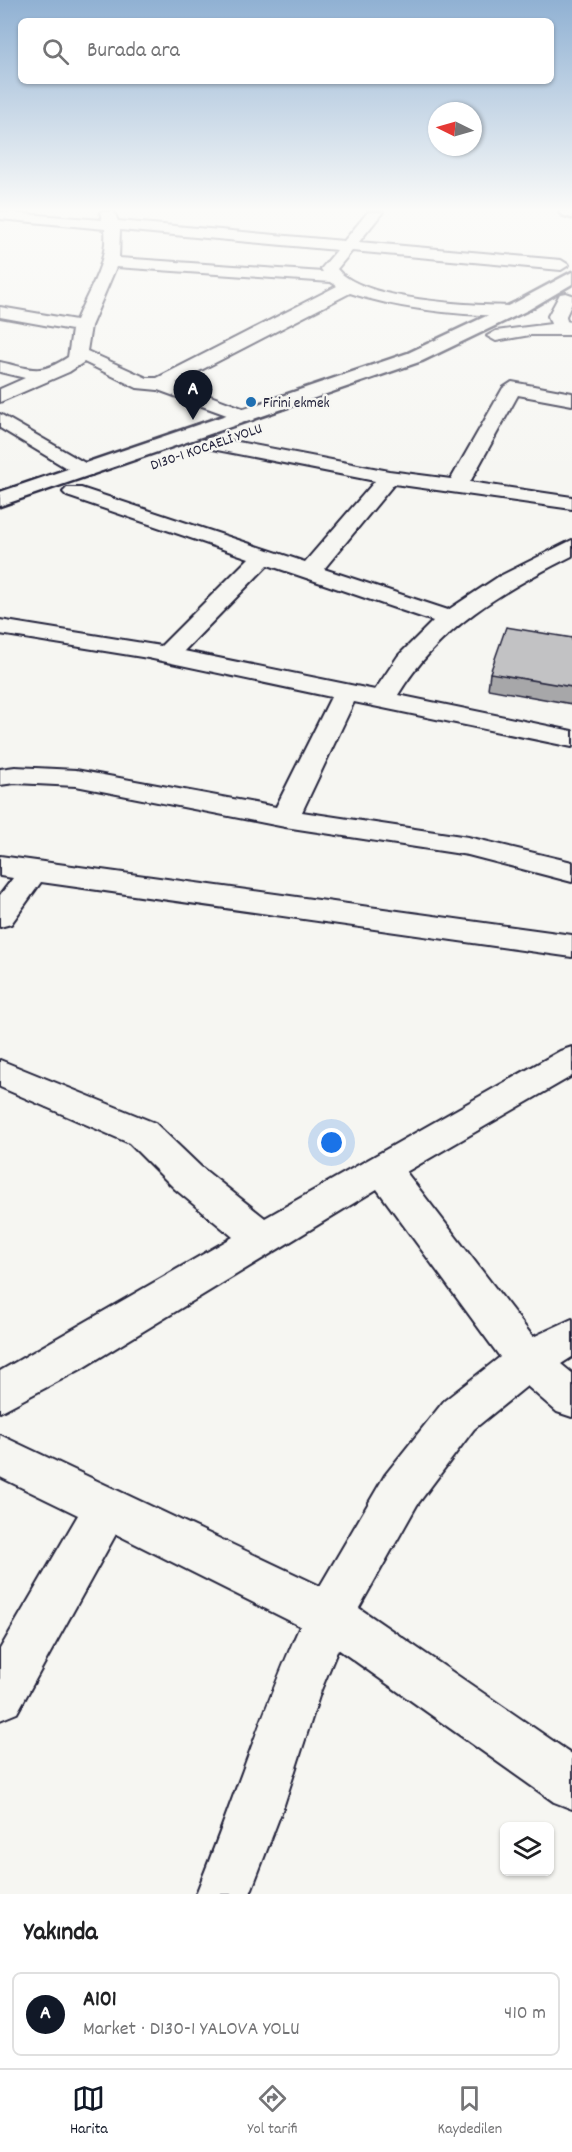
<!DOCTYPE html>
<html lang="tr">
<meta charset="utf-8">
<style>
:root{--surface:#fff;--page:#f2f2f2;--text:#202124;--muted:#757577;--line:#e0e0e0;--accent:#111827}
body{margin:0;font-family:Dekko,sans-serif;background:var(--page);color:var(--text)}
.controls{position:absolute;right:18px;bottom:18px;display:grid;overflow:hidden;border-radius:9px;box-shadow:0 2px 4px #0004}
.controls button{width:54px;height:54px;display:grid;place-items:center;padding:0;border:0;border-bottom:2px solid var(--line);background:var(--surface);color:var(--text);font:30px sans-serif}
.compass{position:absolute;left:428px;top:102px;width:54px;height:54px;border-radius:50%;background:var(--surface);box-shadow:0 2px 4px #0004;rotate:275deg}
.you{position:absolute;left:332px;top:1143px;width:21px;height:21px;margin:-15px;border:4px solid #fff;border-radius:50%;background:#1a73e8;box-shadow:0 0 0 9px #1a73e833}
.badge{display:grid;place-items:center;width:39px;height:39px;border-radius:50%;background:var(--accent);color:#fff;font-size:20px;font-weight:700}
.pin{position:absolute;translate:-50% -50px;filter:drop-shadow(0 2px 3px #0008)}
.pin::after{content:'';position:absolute;top:32px;width:21px;height:18px;background:inherit;clip-path:polygon(0 0,100% 0,50% 100%)}
.list{margin:0;padding:0;list-style:none}
h2{display:flex;justify-content:space-between;align-items:center;height:78px;margin:0;padding:0 24px;font-size:26px}
h2 small{font-size:20px;font-weight:400;color:var(--muted)}
.list li{display:grid;grid-template-columns:39px 1fr auto;gap:18px;align-items:center;box-sizing:border-box;height:84px;margin:0 12px 12px;padding:0 12px;border:2px solid var(--line);border-radius:9px}
.list b{display:block;font-size:22px;white-space:nowrap}
.list p{margin:0;font-size:20px;white-space:nowrap;color:var(--muted)}
.list em{font-size:20px;font-style:normal;color:var(--muted)}
.icon{flex:none;width:33px;height:33px;fill:none;stroke:currentColor;stroke-width:2;stroke-linecap:round;stroke-linejoin:round}
.map{position:relative;flex:none;width:572px;height:1894px;overflow:hidden}
.search{position:absolute;background:var(--surface);box-shadow:0 2px 4px #0004;left:18px;right:18px;top:18px;height:66px;display:flex;align-items:center;gap:15px;box-sizing:border-box;padding:0 21px;border-radius:9px;color:var(--muted);font-size:22px}
.sheet{height:174px;background:var(--surface)}
nav{display:flex;justify-content:space-around;align-items:center;box-sizing:border-box;height:84px;border-top:2px solid var(--line);background:var(--surface);font-size:16px;color:var(--muted)}
nav a{display:grid;justify-items:center;gap:3px}
nav .on{color:var(--accent)}
.map>svg:first-child{display:block}
.lines{fill:none;stroke-linecap:round;stroke-linejoin:round}
.minor-casing{stroke:#22223b;stroke-width:4}
.highway-casing{stroke:#22223b;stroke-width:5}
.minor{fill:#f6f6f2;fill-rule:evenodd}
.highway{fill:#f6f6f2;fill-rule:evenodd}
.wall{fill:#a7a7a9;stroke:#22223b;stroke-width:1.5}
.building{fill:#c2c2c4;stroke:#22223b;stroke-width:1.5}
.poi-dot{fill:#1f6fb2;stroke:#f6f6f2;stroke-width:2}
.labels{text-anchor:middle;stroke-width:5;stroke-linejoin:round;paint-order:stroke}
.far-poi-label{font-size:15px;fill:#22223b;stroke:#f6f6f2;text-anchor:start}
.far-street-label{font-size:15px;fill:#22223b;stroke:#f6f6f2}
</style>
<div class="map">
<svg width="572" height="1894" viewBox="0 0 572 1894">
<rect width="100%" height="100%" fill="#f6f6f2"/>
<filter id="ink" filterUnits="userSpaceOnUse"><feTurbulence type="fractalNoise" baseFrequency=".0167" numOctaves="2"/><feDisplacementMap in="SourceGraphic" scale="12" xChannelSelector="R" yChannelSelector="G"/><feConvolveMatrix kernelMatrix="1 2 1 2 8 2 1 2 1" color-interpolation-filters="sRGB"/></filter>
<g filter="url(#ink)">
<g class="lines">
<defs>
<path id="minor" d="M 0,212 L 102,220 L 100,212 L 114,212 L 118,221 L 344,241 L 368,212 L 383,212 L 359,242 L 561,260 L 569,265 L 561,270 L 352,251 L 337,269 C 364,301 471,305 512,306 L 521,311 L 512,316 C 458,315 402,310 350,293 L 176,383 L 253,412 L 256,416 L 253,420 L 246,422 L 158,390 L 137,388 L 84,362 L 69,372 L 0,402 L 0,389 L 25,378 L 0,372 L 0,362 C 32,369 39,376 68,357 L 72,330 L 0,317 L 0,307 L 76,320 C 89,289 108,263 105,229 L 0,219 ZM 120,230 L 337,250 L 321,269 L 323,272 L 119,258 ZM 116,267 L 331,282 L 337,286 L 157,378 L 147,378 L 87,351 L 91,326 Z
M 566,293 L 572,295 L 572,303 L 566,316 L 567,321 L 572,323 L 572,335 L 530,335 L 496,341 L 487,336 L 496,331 L 551,324 L 548,316 L 560,294 Z
M 512,382 L 572,393 L 572,405 L 518,395 L 470,482 L 572,497 L 572,509 L 394,484 L 324,569 L 448,610 L 498,577 L 572,540 L 572,556 C 504,590 438,628 398,695 L 572,731 L 572,747 L 354,702 L 302,812 L 468,837 L 572,862 L 572,882 L 468,855 L 285,827 L 76,786 L 15,783 L 0,785 L 0,769 L 15,767 L 76,770 L 276,807 L 331,697 L 148,658 L 0,634 L 0,620 L 161,646 L 249,558 L 67,496 L 63,492 L 67,488 L 81,488 L 305,562 L 375,481 L 212,449 L 205,447 L 202,443 L 205,439 L 212,437 L 389,471 L 451,479 L 503,388 ZM 268,565 L 433,621 L 398,656 L 375,690 L 184,651 Z
M 0,414 L 92,467 L 95,471 L 92,475 L 78,475 L 0,428 Z
M 0,856 L 572,935 L 572,957 L 41,882 L 11,924 L 0,927 L 0,895 L 13,878 L 0,876 Z
M 572,1047 L 572,1076 L 406,1172 L 533,1337 L 572,1319 L 572,1357 L 561,1364 L 572,1373 L 572,1417 L 557,1412 L 527,1386 L 474,1429 L 417,1505 L 359,1608 L 572,1754 L 572,1809 L 554,1802 L 338,1649 L 321,1690 L 284,1805 L 250,1894 L 196,1894 C 232,1805 261,1713 300,1626 L 116,1534 L 17,1713 L 0,1720 L 0,1649 L 78,1515 L 0,1477 L 0,1435 L 320,1586 L 385,1475 L 444,1401 L 500,1357 L 377,1189 L 81,1369 L 0,1412 L 0,1371 L 233,1237 L 175,1189 L 129,1143 L 0,1087 L 0,1060 L 155,1123 L 201,1167 L 265,1218 L 560,1051 Z"/>
<path id="highway" d="M 559,212 L 572,212 L 572,218 L 562,215 Z
M 572,272 L 572,284 L 528,310 L 422,361 L 0,506 L 0,492 L 408,353 L 516,302 Z"/>
</defs>
<use href="#minor" class="minor-casing"/>
<use href="#highway" class="highway-casing"/>
<use href="#minor" class="minor"/>
<use href="#highway" class="highway"/>
</g>
<path class="wall" d="M 572,638 L 572,704 L 488,689 L 490,673 Z"/>
<path class="building" d="M 506,627 L 572,638 L 572,687 L 490,673 Z"/>
</g>
<linearGradient id="sky" x2="0" y2="1"><stop stop-color="#90b1d3"/><stop offset="0.44" stop-color="#fbfbf9"/><stop offset="1" stop-color="#fbfbf9" stop-opacity="0"/></linearGradient>
<rect width="572" height="477" fill="url(#sky)"/>
<circle class="poi-dot" cx="251" cy="402" r="6"/>
<g class="labels">
<g class="far-poi-label">
<text x="263" y="407">Firini ekmek</text>
</g>
<g class="far-street-label">
<text transform="translate(206 446) rotate(-19)" y="5">D130-1 KOCAELİ YOLU</text>
</g>
</g>
</svg>
<div class="controls">
<button><svg class="icon" aria-label="layers" viewBox="0 0 24 24"><path d="M12 4l9 5-9 5-9-5zM3 14l9 5 9-5"/></svg></button>
</div>
<svg class="compass" viewBox="-18 -18 36 36"><path d="M0-13l5 13h-10z" fill="#e53935"/><path d="M0 13l5-13h-10z" fill="#757577"/></svg>
<div class="you"></div>
<div class="pin badge" style="left:193px;top:420px">A</div>
<div class="search"><svg class="icon" aria-label="search" viewBox="0 0 24 24"><circle cx="10" cy="10" r="6"/><path d="M15 15l6 6"/></svg>Burada ara</div>
</div>
<section class="sheet">
<h2>Yakında<small></small></h2>
<ul class="list">
<li><span class="badge">A</span><div><b>A101</b><p>Market · D130-1 YALOVA YOLU</p></div><em>410 m</em></li>
</ul>
</section>
<nav>
<a class="on"><svg class="icon" aria-label="map" viewBox="0 0 24 24"><path d="M3 6l6-2 6 2 6-2v14l-6 2-6-2-6 2zM9 4v14M15 6v14"/></svg>Harita</a>
<a><svg class="icon" aria-label="directions" viewBox="0 0 24 24"><path d="M12 3l9 9-9 9-9-9zM9 14v-3h6M13 9l2 2-2 2"/></svg>Yol tarifi</a>
<a><svg class="icon" aria-label="saved" viewBox="0 0 24 24"><path d="M7 4h10v16l-5-4-5 4z"/></svg>Kaydedilen</a>
</nav>
